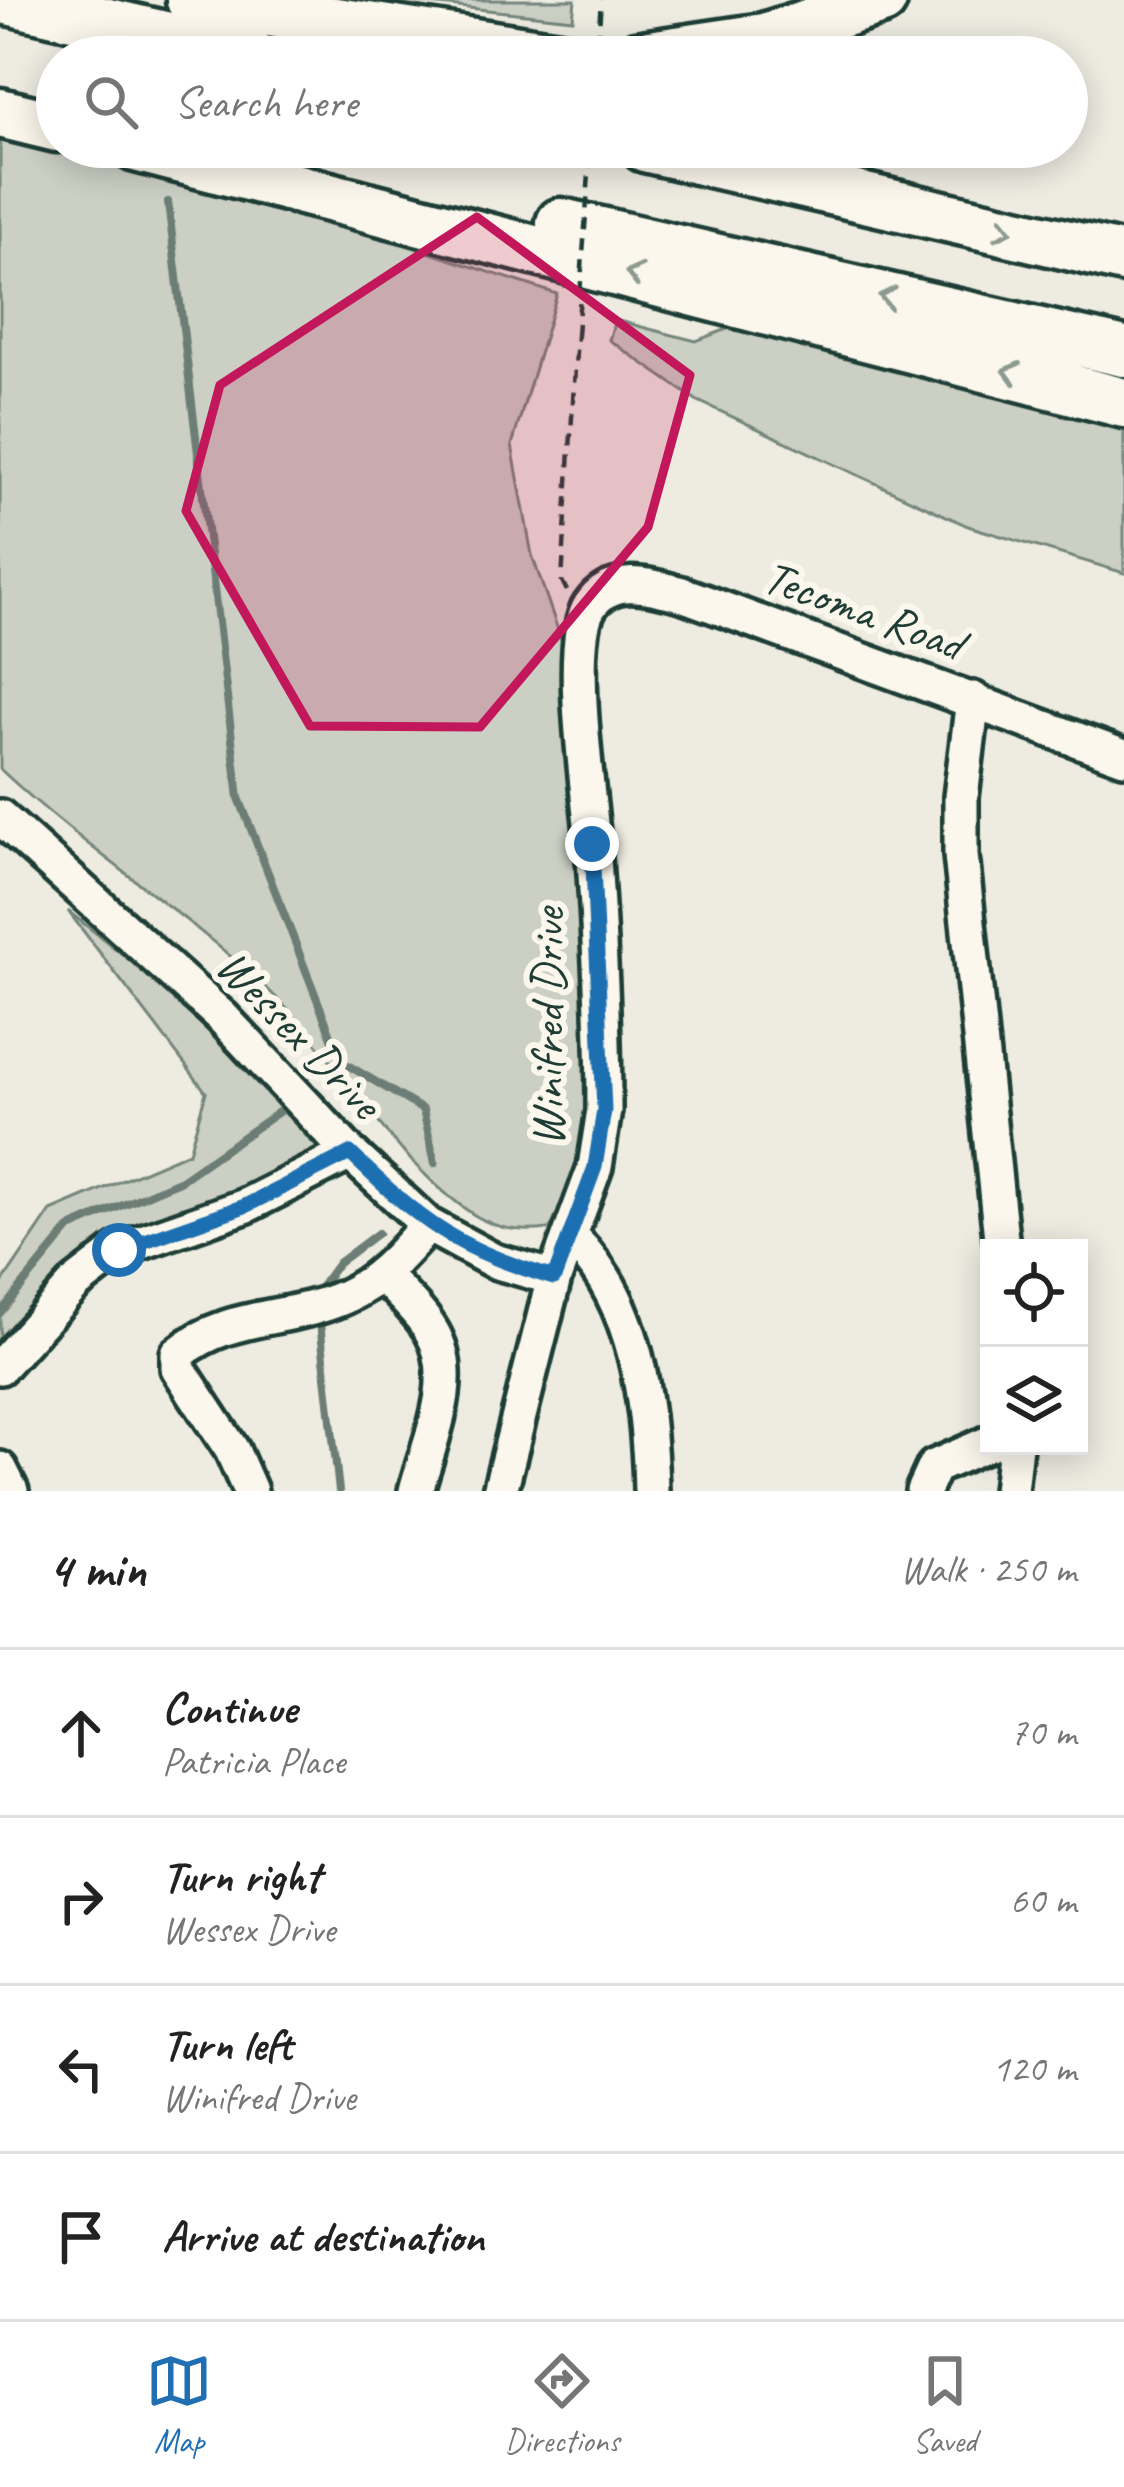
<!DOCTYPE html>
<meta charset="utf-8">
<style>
:root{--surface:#fff;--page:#f2f2f2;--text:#222;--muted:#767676;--line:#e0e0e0;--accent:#1f6fb2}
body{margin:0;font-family:Caveat,sans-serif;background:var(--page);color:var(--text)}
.controls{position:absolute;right:36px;bottom:36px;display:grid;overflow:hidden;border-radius:0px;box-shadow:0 6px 30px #0003}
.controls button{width:108px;height:108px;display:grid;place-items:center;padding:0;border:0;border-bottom:3px solid var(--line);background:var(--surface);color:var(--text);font:60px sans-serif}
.stop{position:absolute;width:36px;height:36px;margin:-27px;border:9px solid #1f6fb2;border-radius:50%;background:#fff}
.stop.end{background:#1f6fb2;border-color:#fff;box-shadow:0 3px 12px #0008}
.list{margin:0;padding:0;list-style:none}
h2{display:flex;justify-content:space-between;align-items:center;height:156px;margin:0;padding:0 48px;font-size:51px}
h2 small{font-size:39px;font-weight:400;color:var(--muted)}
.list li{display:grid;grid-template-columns:78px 1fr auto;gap:36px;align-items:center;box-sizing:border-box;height:168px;padding:0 48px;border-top:3px solid var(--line)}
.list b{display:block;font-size:45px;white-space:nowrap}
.list p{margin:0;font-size:39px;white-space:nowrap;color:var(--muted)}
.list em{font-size:39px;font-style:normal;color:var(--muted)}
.icon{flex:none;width:66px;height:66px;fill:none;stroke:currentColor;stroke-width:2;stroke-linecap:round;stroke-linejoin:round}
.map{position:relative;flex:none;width:1124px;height:1491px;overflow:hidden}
.search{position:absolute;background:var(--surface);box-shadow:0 6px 30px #0003;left:36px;right:36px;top:36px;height:132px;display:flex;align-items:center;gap:30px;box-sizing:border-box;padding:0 42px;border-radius:66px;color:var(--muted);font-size:45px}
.sheet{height:828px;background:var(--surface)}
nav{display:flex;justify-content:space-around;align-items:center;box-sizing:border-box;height:168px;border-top:3px solid var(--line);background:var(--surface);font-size:33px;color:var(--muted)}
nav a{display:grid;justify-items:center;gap:6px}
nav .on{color:var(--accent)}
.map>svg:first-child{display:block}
.green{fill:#cbcfc4;stroke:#75867c;stroke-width:3}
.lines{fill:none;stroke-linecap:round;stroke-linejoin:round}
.stream{stroke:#6c7d74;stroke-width:8}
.minor-casing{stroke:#1f3d34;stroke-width:42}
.highway-casing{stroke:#1f3d34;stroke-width:57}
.path{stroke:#1f3d34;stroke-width:4.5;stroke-dasharray:12 9;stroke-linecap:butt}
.minor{stroke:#fbf7ec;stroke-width:33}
.highway{stroke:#fbf7ec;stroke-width:48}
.path-bridge{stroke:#1f3d34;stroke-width:4.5;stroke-dasharray:12 9;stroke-linecap:butt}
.oneway{stroke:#8d9a90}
.route{stroke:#1f6fb2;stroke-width:15}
.marked{fill:#c2185b;fill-opacity:0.2;stroke:#c2185b;stroke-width:9;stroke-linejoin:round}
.labels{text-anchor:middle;stroke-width:12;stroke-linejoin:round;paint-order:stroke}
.street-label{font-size:48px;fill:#1f3d34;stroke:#fbf7ec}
</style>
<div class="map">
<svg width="1124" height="1491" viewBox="0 0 1124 1491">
<rect width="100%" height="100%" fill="#eeece1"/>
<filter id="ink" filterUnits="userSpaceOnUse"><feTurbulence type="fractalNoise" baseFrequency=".00833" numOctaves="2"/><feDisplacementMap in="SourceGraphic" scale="24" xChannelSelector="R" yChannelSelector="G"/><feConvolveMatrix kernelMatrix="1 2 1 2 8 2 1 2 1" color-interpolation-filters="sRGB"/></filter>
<g filter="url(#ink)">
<path class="green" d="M 391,0 L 575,0 L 573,19 Z
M 0,128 L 310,214 L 557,294 L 512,445 L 532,555 L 569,662 L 592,1114 L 572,1196 L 549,1229 C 516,1233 492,1229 464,1208 C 383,1149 335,1051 262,984 C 179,908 83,847 0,769 Z
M 761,316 L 1124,422 L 1124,573 L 968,526 L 696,400 L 609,340 L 615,320 L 696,341 Z
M 68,911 L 175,996 L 324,1155 L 230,1200 L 133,1228 L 0,1348 L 0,1286 L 51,1211 L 189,1152 L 206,1092 Z"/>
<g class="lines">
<path class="stream" d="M 168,202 L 239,798 L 341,1061 L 423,1110 L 435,1163
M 316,1293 L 338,1263 L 378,1233
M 0,1313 L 70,1228 L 181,1180 L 280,1111
M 319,1314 L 339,1491"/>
<defs>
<path id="minor" d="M 973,699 L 961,797 L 961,855 L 1002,1248
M 0,817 L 222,1017 L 350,1153 L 428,1225 L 494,1261 L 554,1278
M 572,1238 C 637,1301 649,1404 651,1491
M 382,1274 C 398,1292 420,1311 432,1332 C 460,1379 428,1444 416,1491
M 0,1367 L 76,1283 L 119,1250 L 245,1206 L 350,1153
M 0,1469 L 11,1491
M 250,1491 L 232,1450 L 178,1368 L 178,1354 C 228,1312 288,1322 344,1297 C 379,1282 403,1253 428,1225
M 500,1491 L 554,1278 L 595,1167 L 604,1110 C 604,1021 599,932 593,843 C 589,795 566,642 590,606 C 611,573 651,586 682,594 L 1124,757
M 923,1491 L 934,1467 L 989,1443
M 1010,1491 L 1015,1446"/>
<path id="highway" d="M 8,0 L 255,57
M 191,0 L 565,57
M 636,57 L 764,38 L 882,0
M 0,113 L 57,127
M 136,147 L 1124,403
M 645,147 L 1124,258
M 561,223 L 1124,352"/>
</defs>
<use href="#minor" class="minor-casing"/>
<use href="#highway" class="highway-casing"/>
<path class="path" d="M 598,42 L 601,0
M 567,591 L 562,581 L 577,335"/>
<use href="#minor" class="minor"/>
<use href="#highway" class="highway"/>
<path class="path-bridge" d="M 577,335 L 591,147"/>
</g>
<defs><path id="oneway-chevron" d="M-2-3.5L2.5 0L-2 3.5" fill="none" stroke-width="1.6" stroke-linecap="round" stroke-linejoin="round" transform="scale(3)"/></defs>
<g class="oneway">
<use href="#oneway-chevron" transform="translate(1004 230) rotate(13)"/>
<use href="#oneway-chevron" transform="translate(634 274) rotate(-166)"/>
<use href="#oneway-chevron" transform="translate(887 297) rotate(-167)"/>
<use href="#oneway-chevron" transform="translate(1011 372) rotate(-165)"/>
</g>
</g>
<g class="lines" filter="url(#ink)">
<path class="route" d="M 119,1250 L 245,1206 L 350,1153 C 421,1222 457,1250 554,1278 L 595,1167 L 604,1110 L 592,844"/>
</g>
<path class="marked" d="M 477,217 L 690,375 L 648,527 L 480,727 L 310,726 L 186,511 L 220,385 Z"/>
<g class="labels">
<g class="street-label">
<text transform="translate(864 609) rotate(20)" y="17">Tecoma Road</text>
<text transform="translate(546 1027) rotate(-90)" y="17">Winifred Drive</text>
<text transform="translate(300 1033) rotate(46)" y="17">Wessex Drive</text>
</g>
</g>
</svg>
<div class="controls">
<button><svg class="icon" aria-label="locate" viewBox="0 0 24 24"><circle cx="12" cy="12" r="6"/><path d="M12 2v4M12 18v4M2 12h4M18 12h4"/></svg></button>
<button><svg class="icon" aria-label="layers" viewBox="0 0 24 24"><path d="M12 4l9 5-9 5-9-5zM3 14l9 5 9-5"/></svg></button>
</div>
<div class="stop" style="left:119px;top:1250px"></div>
<div class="stop end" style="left:592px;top:844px"></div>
<div class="search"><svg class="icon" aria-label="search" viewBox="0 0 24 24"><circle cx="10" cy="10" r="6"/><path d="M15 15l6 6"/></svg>Search here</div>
</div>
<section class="sheet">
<h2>4 min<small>Walk · 250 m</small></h2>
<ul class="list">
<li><svg class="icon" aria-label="ahead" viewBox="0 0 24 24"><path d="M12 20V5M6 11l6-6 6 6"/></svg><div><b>Continue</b><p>Patricia Place</p></div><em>70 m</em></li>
<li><svg class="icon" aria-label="right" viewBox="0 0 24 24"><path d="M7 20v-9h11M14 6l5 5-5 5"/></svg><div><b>Turn right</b><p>Wessex Drive</p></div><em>60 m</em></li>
<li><svg class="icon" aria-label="left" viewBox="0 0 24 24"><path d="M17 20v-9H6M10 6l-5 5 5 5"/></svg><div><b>Turn left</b><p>Winifred Drive</p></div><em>120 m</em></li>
<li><svg class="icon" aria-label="arrive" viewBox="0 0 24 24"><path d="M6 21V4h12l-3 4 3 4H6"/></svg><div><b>Arrive at destination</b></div></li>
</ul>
</section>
<nav>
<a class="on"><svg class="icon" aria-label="map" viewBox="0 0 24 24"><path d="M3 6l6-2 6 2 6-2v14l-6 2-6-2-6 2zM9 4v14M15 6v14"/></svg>Map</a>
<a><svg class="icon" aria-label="directions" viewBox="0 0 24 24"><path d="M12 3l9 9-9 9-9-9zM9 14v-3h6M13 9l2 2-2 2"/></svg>Directions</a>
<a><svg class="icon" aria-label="saved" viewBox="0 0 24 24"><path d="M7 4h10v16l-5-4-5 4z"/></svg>Saved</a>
</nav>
